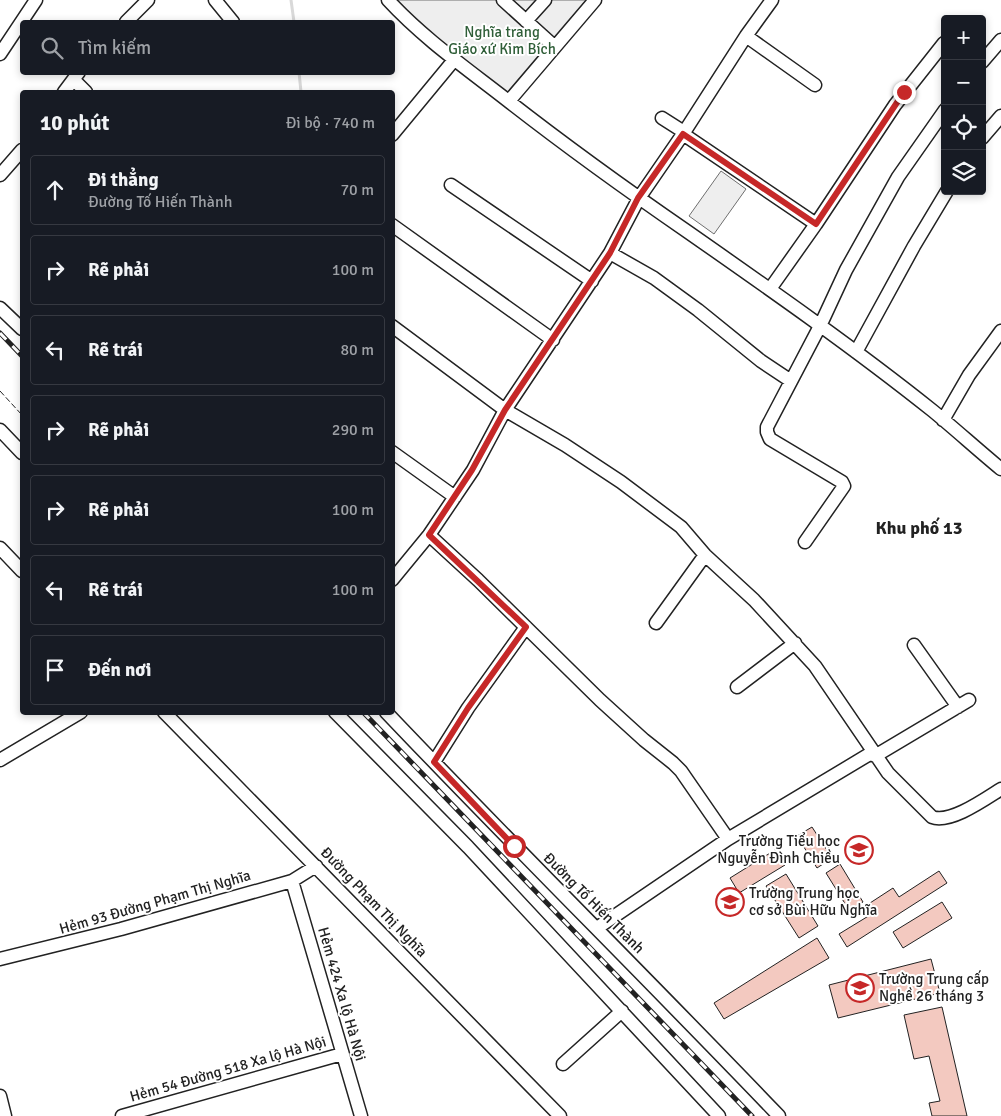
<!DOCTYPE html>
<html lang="vi">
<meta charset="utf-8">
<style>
:root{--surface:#171b24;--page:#20242c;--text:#f1f3f6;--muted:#9ea1a6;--line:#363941}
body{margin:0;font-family:Signika,sans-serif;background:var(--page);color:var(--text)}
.controls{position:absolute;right:15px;top:15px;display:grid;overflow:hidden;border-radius:5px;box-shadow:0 2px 8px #0003}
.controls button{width:45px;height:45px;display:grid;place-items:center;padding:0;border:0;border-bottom:1px solid var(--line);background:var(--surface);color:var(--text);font:25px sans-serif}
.stop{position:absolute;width:15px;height:15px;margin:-11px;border:4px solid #c62828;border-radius:50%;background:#fff}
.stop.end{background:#c62828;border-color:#fff;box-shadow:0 1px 5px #0008}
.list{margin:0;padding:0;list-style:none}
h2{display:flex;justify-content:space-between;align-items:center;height:65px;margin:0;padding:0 20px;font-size:21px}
h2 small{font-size:16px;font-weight:400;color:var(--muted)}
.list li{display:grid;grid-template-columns:32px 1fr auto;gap:15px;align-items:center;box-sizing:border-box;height:70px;margin:0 10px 10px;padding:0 10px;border:1px solid var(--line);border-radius:5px}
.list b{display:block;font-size:19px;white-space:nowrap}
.list p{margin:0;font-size:16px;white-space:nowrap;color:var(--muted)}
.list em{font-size:16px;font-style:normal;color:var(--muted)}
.icon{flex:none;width:28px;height:28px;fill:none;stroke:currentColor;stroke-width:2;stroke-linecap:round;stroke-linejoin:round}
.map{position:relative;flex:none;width:1001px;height:1116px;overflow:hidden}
.search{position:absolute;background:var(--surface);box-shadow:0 2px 8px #0003;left:20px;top:20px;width:375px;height:55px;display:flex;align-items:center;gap:12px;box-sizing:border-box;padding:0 18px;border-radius:5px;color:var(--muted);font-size:19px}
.panel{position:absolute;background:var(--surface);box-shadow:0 2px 8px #0003;left:20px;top:90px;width:375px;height:625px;border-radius:5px}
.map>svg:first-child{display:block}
.green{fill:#eee;stroke:#6f6f6f}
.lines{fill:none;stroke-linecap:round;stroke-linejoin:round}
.stream{stroke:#d9d9d9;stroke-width:3}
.building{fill:#f3c9c0;stroke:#222}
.minor-casing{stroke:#222;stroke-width:15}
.minor{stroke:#fff;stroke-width:12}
.rail-casing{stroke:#222;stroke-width:5}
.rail{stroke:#fff;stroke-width:3;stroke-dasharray:9;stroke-linecap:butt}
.fence{stroke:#222;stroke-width:1;stroke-dasharray:6 2.5;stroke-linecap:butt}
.route{stroke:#c62828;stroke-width:6}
.labels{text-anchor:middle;stroke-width:4;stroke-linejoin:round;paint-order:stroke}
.park-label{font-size:15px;fill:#2f5e38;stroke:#fff}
.poi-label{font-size:15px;fill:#222;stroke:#fff;text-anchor:start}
.street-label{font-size:15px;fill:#222;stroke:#fff}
.quarter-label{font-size:18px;font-weight:bold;fill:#222;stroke:#fff}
</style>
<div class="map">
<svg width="1001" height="1116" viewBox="0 0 1001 1116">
<rect width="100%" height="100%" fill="#fff"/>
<path class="green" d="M 393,0 L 590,0 L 508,96 L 456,56 Z
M 721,171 L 746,189 L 714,234 L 689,216 Z"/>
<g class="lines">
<path class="stream" d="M 291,0 L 294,22
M 299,72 L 301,92"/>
</g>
<path class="building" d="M 812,827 L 832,858 L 817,868 L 797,836 Z
M 775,850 L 785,865 L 739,893 L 730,878 Z
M 840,864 L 863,902 L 849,910 L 826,873 Z
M 939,871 L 947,883 L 847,947 L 839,934 L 875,912 L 870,903 L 893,888 L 899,897 Z
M 786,874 L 818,926 L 799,938 L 766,886 Z
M 942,902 L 952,918 L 903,948 L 893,932 Z
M 817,938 L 829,958 L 724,1019 L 714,1003 Z
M 931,959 L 940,993 L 838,1018 L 829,985 Z
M 942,1007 L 967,1116 L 932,1116 L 929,1103 L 940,1101 L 929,1056 L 914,1059 L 904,1015 Z"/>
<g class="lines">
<defs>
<path id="minor" d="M 215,0 L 233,22
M 388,0 C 423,38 466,68 507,100 C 566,146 627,190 688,232 C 771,290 854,348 933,411 C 956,430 978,450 1001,469
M 503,0 L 555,47
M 526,21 L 545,0
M 126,22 L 148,0
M 746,36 L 815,85
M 0,54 L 36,0
M 982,62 L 1001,40
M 74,80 L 86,92
M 64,92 L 79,72
M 509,101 L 595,0
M 662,118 L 684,132
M 683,134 L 816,224 L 770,289
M 392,135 L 454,60
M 982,138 L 1001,116
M 0,175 L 22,150
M 451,185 L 592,281
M 816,224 L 895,105 L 944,43
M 392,225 L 553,340
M 610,253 L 654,278 L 698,310 L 761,361 L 791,381
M 0,308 L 22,329
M 392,326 L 505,410 L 565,445 L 621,482 L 681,527 L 705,555 L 754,600 L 815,666 L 888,773 L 932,817 C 950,824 985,799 1001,789
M 856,352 L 914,246 L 947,191
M 943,420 L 969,375 L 1001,331
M 0,430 L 22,453
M 392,452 L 455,497
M 429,535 L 478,580 L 600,700 L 644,740 L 673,763 L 681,771 L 728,839
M 805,542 L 844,486 L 842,482 L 770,439 L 767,432 L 767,427 L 820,326 L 846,270 L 898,177 L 945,110
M 0,548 L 22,571
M 392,580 L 429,535 L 473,470 L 505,410 L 610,253 L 639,198 L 683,134 L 746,36 L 772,0
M 656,623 L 705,555
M 914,645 L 958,707
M 737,687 L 795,643
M 164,712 L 560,1116
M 335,712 L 468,847 L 719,1116
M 386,712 C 516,849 649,980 779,1116
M 875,756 L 969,700
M 0,760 L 81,712
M 434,762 L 468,708 L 526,627
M 292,881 L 361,1116
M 597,928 L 728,839 L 873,752
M 0,959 L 121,929 L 292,881 L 316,866
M 563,1064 L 622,1011
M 0,1096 L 5,1116
M 122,1116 L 342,1054"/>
</defs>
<use href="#minor" class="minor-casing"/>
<use href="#minor" class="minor"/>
<defs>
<path id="rail" d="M 0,333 L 22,356
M 363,712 L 752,1116"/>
</defs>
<use href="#rail" class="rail-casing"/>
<use href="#rail" class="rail"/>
<path class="fence" d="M 0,391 L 22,415"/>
</g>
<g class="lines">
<path class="route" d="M 514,846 L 434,762 L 468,708 L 526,627 L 429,535 L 472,470 L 505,410 L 610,253 L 638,198 L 683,134 L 816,224 L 904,92"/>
</g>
<defs>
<symbol id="school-ring" viewBox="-11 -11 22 22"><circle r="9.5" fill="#fff" stroke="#c62828" stroke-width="1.5"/><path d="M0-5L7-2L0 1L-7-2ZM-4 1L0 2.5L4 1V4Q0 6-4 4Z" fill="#c62828"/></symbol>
<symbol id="university-ring" viewBox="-11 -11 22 22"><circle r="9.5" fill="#fff" stroke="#c62828" stroke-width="1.5"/><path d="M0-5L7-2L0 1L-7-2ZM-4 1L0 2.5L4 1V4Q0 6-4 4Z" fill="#c62828"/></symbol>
</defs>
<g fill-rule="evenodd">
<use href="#school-ring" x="843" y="834" width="32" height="32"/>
<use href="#school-ring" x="714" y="886" width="32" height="32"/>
<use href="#university-ring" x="844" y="972" width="32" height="32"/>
</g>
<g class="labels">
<g class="park-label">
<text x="502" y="37">Nghĩa trang<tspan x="502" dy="17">Giáo xứ Kim Bích</tspan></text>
</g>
<g class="poi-label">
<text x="840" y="846" text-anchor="end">Trường Tiểu học<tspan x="840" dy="17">Nguyễn Đình Chiều</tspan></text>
<text x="749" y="898">Trường Trung học<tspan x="749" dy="17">cơ sở Bùi Hữu Nghĩa</tspan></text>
<text x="879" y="984">Trường Trung cấp<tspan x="879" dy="17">Nghề 26 tháng 3</tspan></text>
</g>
<g class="street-label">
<text transform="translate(155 902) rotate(-16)" y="5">Hẻm 93 Đường Phạm Thị Nghĩa</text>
<text transform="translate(374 902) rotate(46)" y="5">Đường Phạm Thị Nghĩa</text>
<text transform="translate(594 903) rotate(45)" y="5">Đường Tố Hiến Thành</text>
<text transform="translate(342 994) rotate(74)" y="5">Hẻm 424 Xa lộ Hà Nội</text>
<text transform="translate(228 1069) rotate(-16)" y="5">Hẻm 54 Đường 518 Xa lộ Hà Nội</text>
</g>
<g class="quarter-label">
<text x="919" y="534">Khu phố 13</text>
</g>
</g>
</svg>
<div class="controls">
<button>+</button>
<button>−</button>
<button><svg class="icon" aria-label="locate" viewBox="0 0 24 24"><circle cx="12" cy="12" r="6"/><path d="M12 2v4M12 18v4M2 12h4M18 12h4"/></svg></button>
<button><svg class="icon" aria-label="layers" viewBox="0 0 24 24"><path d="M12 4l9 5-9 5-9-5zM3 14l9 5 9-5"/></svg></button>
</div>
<div class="stop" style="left:514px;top:846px"></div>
<div class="stop end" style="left:904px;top:92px"></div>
<div class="search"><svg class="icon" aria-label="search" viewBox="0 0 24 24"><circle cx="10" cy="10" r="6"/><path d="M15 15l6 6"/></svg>Tìm kiếm</div>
<section class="panel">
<h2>10 phút<small>Đi bộ · 740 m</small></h2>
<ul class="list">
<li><svg class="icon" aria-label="ahead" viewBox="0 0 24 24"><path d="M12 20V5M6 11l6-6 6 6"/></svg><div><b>Đi thẳng</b><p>Đường Tố Hiến Thành</p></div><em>70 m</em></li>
<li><svg class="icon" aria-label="right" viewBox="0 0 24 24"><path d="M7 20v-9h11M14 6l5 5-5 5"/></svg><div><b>Rẽ phải</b></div><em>100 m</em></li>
<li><svg class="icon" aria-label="left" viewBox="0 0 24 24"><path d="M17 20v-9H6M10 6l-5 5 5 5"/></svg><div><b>Rẽ trái</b></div><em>80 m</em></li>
<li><svg class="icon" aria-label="right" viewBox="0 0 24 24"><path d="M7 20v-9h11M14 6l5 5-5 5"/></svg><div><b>Rẽ phải</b></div><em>290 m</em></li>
<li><svg class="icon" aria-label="right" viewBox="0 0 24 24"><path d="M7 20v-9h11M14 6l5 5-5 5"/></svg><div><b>Rẽ phải</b></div><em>100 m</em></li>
<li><svg class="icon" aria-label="left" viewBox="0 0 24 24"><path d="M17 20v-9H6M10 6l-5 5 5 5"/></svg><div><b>Rẽ trái</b></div><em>100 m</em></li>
<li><svg class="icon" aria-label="arrive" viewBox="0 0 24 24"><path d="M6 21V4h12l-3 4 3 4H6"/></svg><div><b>Đến nơi</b></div></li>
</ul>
</section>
</div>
